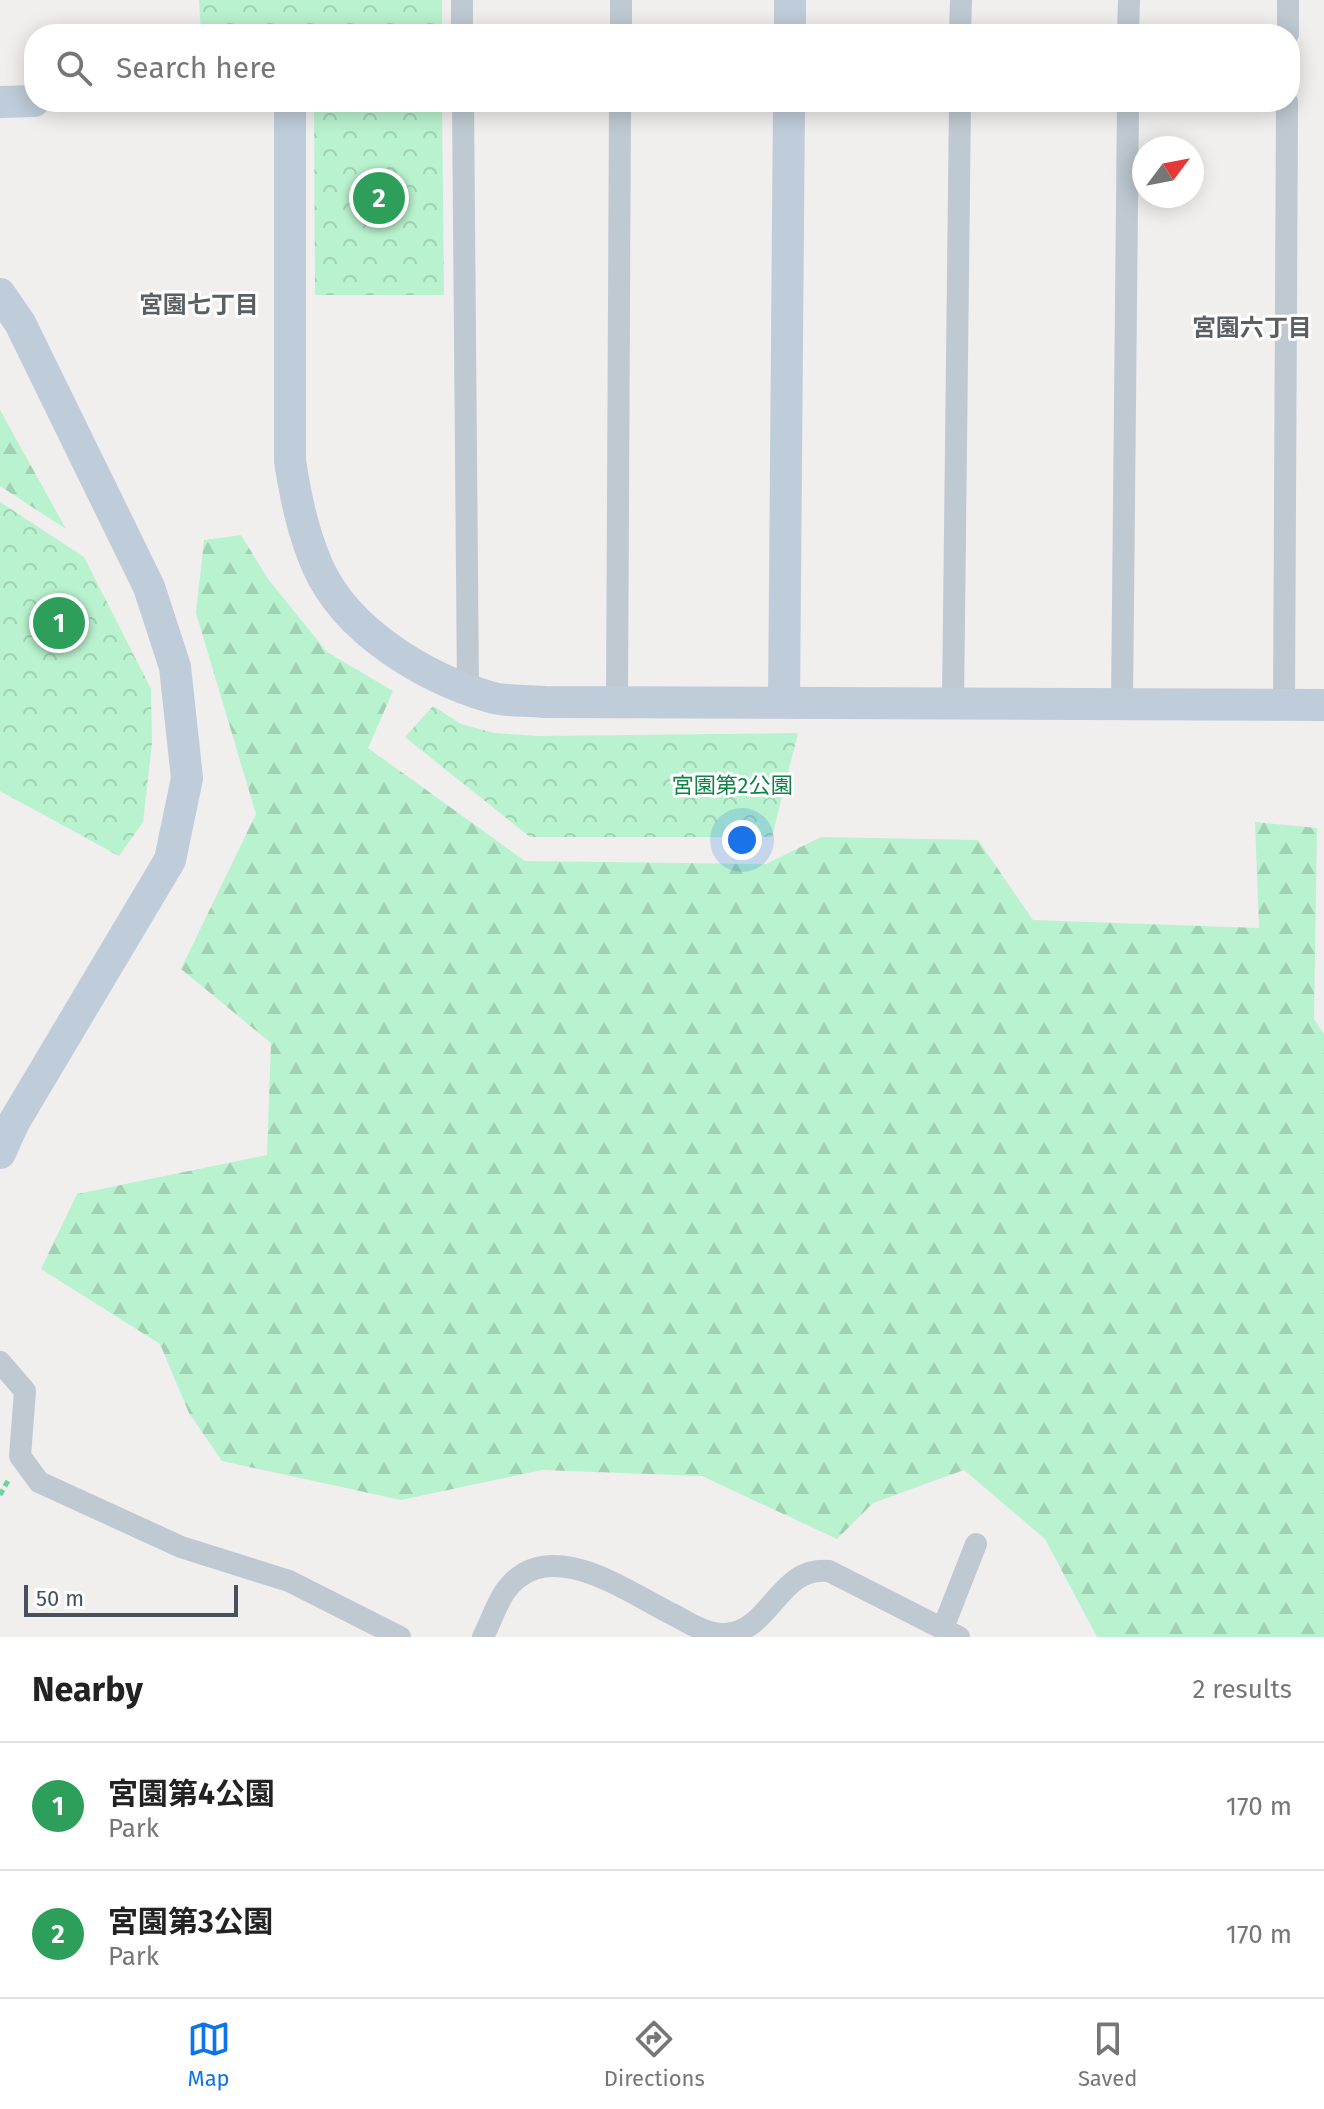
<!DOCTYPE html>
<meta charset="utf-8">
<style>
:root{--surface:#fff;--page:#f2f2f2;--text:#222;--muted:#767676;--line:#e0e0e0;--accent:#0d74ec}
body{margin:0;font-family:"Fira Sans","Noto Sans JP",sans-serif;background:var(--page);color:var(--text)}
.compass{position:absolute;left:1132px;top:136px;width:72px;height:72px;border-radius:50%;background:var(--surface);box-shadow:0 4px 20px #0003;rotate:58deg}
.scale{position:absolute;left:24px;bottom:20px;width:214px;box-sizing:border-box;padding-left:8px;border:4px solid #45525d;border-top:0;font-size:22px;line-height:28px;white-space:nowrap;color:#45525d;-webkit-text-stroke:6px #fff;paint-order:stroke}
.you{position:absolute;left:742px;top:840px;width:28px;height:28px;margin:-20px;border:6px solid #fff;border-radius:50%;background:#1a73e8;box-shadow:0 0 0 12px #1a73e833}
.badge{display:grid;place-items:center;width:52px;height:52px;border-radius:50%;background:var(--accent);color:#fff;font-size:26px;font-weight:700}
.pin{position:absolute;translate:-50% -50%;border:4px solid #fff;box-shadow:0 2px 8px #0006}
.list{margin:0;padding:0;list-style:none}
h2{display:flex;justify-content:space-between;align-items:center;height:104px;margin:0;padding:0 32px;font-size:34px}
h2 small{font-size:26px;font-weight:400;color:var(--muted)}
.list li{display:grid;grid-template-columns:52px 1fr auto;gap:24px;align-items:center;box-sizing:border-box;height:128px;padding:0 32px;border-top:2px solid var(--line)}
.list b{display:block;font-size:30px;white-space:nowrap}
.list p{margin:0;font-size:26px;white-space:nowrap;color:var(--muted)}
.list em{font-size:26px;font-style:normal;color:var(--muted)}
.icon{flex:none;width:44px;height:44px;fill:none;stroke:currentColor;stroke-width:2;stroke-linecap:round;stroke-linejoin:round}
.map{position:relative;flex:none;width:1324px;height:1637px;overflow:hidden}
.search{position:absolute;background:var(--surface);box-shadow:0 4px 20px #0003;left:24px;right:24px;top:24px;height:88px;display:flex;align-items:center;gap:20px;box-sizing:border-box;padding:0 28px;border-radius:32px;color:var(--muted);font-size:30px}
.sheet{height:360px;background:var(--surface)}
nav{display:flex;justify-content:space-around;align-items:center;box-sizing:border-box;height:112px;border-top:2px solid var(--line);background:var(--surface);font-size:22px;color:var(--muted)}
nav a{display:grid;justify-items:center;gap:4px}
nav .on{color:var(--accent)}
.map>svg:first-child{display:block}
.forest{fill:url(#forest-firs)}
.park{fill:url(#park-crowns)}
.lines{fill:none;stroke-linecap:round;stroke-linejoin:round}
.path{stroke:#6fd29f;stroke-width:5;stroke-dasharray:6 4;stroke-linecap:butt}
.street{stroke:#bec9d1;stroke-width:22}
.secondary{stroke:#bfccd9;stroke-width:32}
.labels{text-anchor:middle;stroke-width:6;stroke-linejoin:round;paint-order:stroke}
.park-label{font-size:22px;fill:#118347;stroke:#fff}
.neighbourhood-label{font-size:24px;font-weight:bold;fill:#5a5f64;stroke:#fff}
</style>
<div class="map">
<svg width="1324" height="1637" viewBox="0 0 1324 1637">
<defs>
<pattern id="forest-firs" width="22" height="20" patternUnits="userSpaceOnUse" patternTransform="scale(2)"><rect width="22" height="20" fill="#b9f2ce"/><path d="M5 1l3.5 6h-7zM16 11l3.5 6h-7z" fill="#a0d1b3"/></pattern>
<pattern id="park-crowns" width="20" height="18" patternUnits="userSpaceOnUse" patternTransform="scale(2)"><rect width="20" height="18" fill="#b9f2ce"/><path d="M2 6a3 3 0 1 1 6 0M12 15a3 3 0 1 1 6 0" fill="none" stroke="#a0d1b3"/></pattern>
</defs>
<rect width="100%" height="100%" fill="#f1eeee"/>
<path class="forest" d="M 0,410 L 66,529 L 0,486 Z
M 241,535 L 268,579 L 327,652 L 393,691 L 368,748 L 525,861 L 766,864 L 821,837 L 978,840 L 1033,920 L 1259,928 L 1255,822 L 1317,828 L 1314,1019 L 1324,1034 L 1324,1637 L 1097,1637 L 1045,1539 L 964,1470 L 873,1503 L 837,1539 L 702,1476 L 542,1470 L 401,1500 L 222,1461 L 189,1413 L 160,1344 L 41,1269 L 77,1194 L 267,1155 L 271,1043 L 181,969 L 256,814 L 196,613 L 204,540 Z"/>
<path class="park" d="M 199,0 L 442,0 L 442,34 L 201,34 Z
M 314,102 L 442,102 L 444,295 L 315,295 Z
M 0,502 L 84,557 L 151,689 L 152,743 L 143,822 L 119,856 L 0,791 Z
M 433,706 L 461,724 L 494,733 L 538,736 L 798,733 L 772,837 L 530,837 L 405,737 Z"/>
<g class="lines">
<path class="path" d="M 0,1495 L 9,1479"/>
<path class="street" d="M 462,0 L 462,34
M 621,34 L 621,0
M 960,34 L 961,0
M 1128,34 L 1129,0
M 1288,34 L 1288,0
M 463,102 L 468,689
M 617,702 L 620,102
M 953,703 L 960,102
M 1122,704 L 1128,102
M 1284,705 L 1287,102
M 0,1362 L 25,1391 L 20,1456 L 39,1482 L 181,1547 L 289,1581 L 400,1637
M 943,1628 L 976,1544
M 483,1637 C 490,1623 496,1606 504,1593 C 546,1531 627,1592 674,1615 C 689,1623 707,1635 725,1634 C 771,1632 779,1565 829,1571 L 959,1637"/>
<path class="secondary" d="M 790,34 L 790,0
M 0,102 L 34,101
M 290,102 L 290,461 C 296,499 303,533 318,567 C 347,632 425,678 490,697 C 506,702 527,700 544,702 L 1324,705
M 0,294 L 20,323 L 149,587 L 175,667 L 187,778 L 170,860 L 14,1122 L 0,1153
M 784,703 L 789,102"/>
</g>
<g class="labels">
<g class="park-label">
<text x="732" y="793">宮園第2公園</text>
</g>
<g class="neighbourhood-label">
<text x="199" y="313">宮園七丁目</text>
<text x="1252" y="336">宮園六丁目</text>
</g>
</g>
</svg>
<svg class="compass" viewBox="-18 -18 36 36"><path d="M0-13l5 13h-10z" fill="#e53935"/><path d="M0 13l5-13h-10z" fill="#767676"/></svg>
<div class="scale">50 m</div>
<div class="you"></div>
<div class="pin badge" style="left:59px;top:623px;background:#2e9e5b">1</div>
<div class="pin badge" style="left:379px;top:198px;background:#2e9e5b">2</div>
<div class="search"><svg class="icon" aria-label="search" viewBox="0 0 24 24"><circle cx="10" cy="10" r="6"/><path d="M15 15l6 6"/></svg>Search here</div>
</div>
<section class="sheet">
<h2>Nearby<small>2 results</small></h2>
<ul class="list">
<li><span class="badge" style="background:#2e9e5b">1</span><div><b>宮園第4公園</b><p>Park</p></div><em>170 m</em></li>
<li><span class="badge" style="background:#2e9e5b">2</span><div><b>宮園第3公園</b><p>Park</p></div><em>170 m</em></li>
</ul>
</section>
<nav>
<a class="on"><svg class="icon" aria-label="map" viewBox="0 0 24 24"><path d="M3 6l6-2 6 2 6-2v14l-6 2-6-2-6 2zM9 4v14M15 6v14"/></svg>Map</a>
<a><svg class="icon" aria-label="directions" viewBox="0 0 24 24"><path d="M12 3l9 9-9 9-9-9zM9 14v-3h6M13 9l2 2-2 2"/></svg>Directions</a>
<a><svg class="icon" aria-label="saved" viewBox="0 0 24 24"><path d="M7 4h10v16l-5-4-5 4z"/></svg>Saved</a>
</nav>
